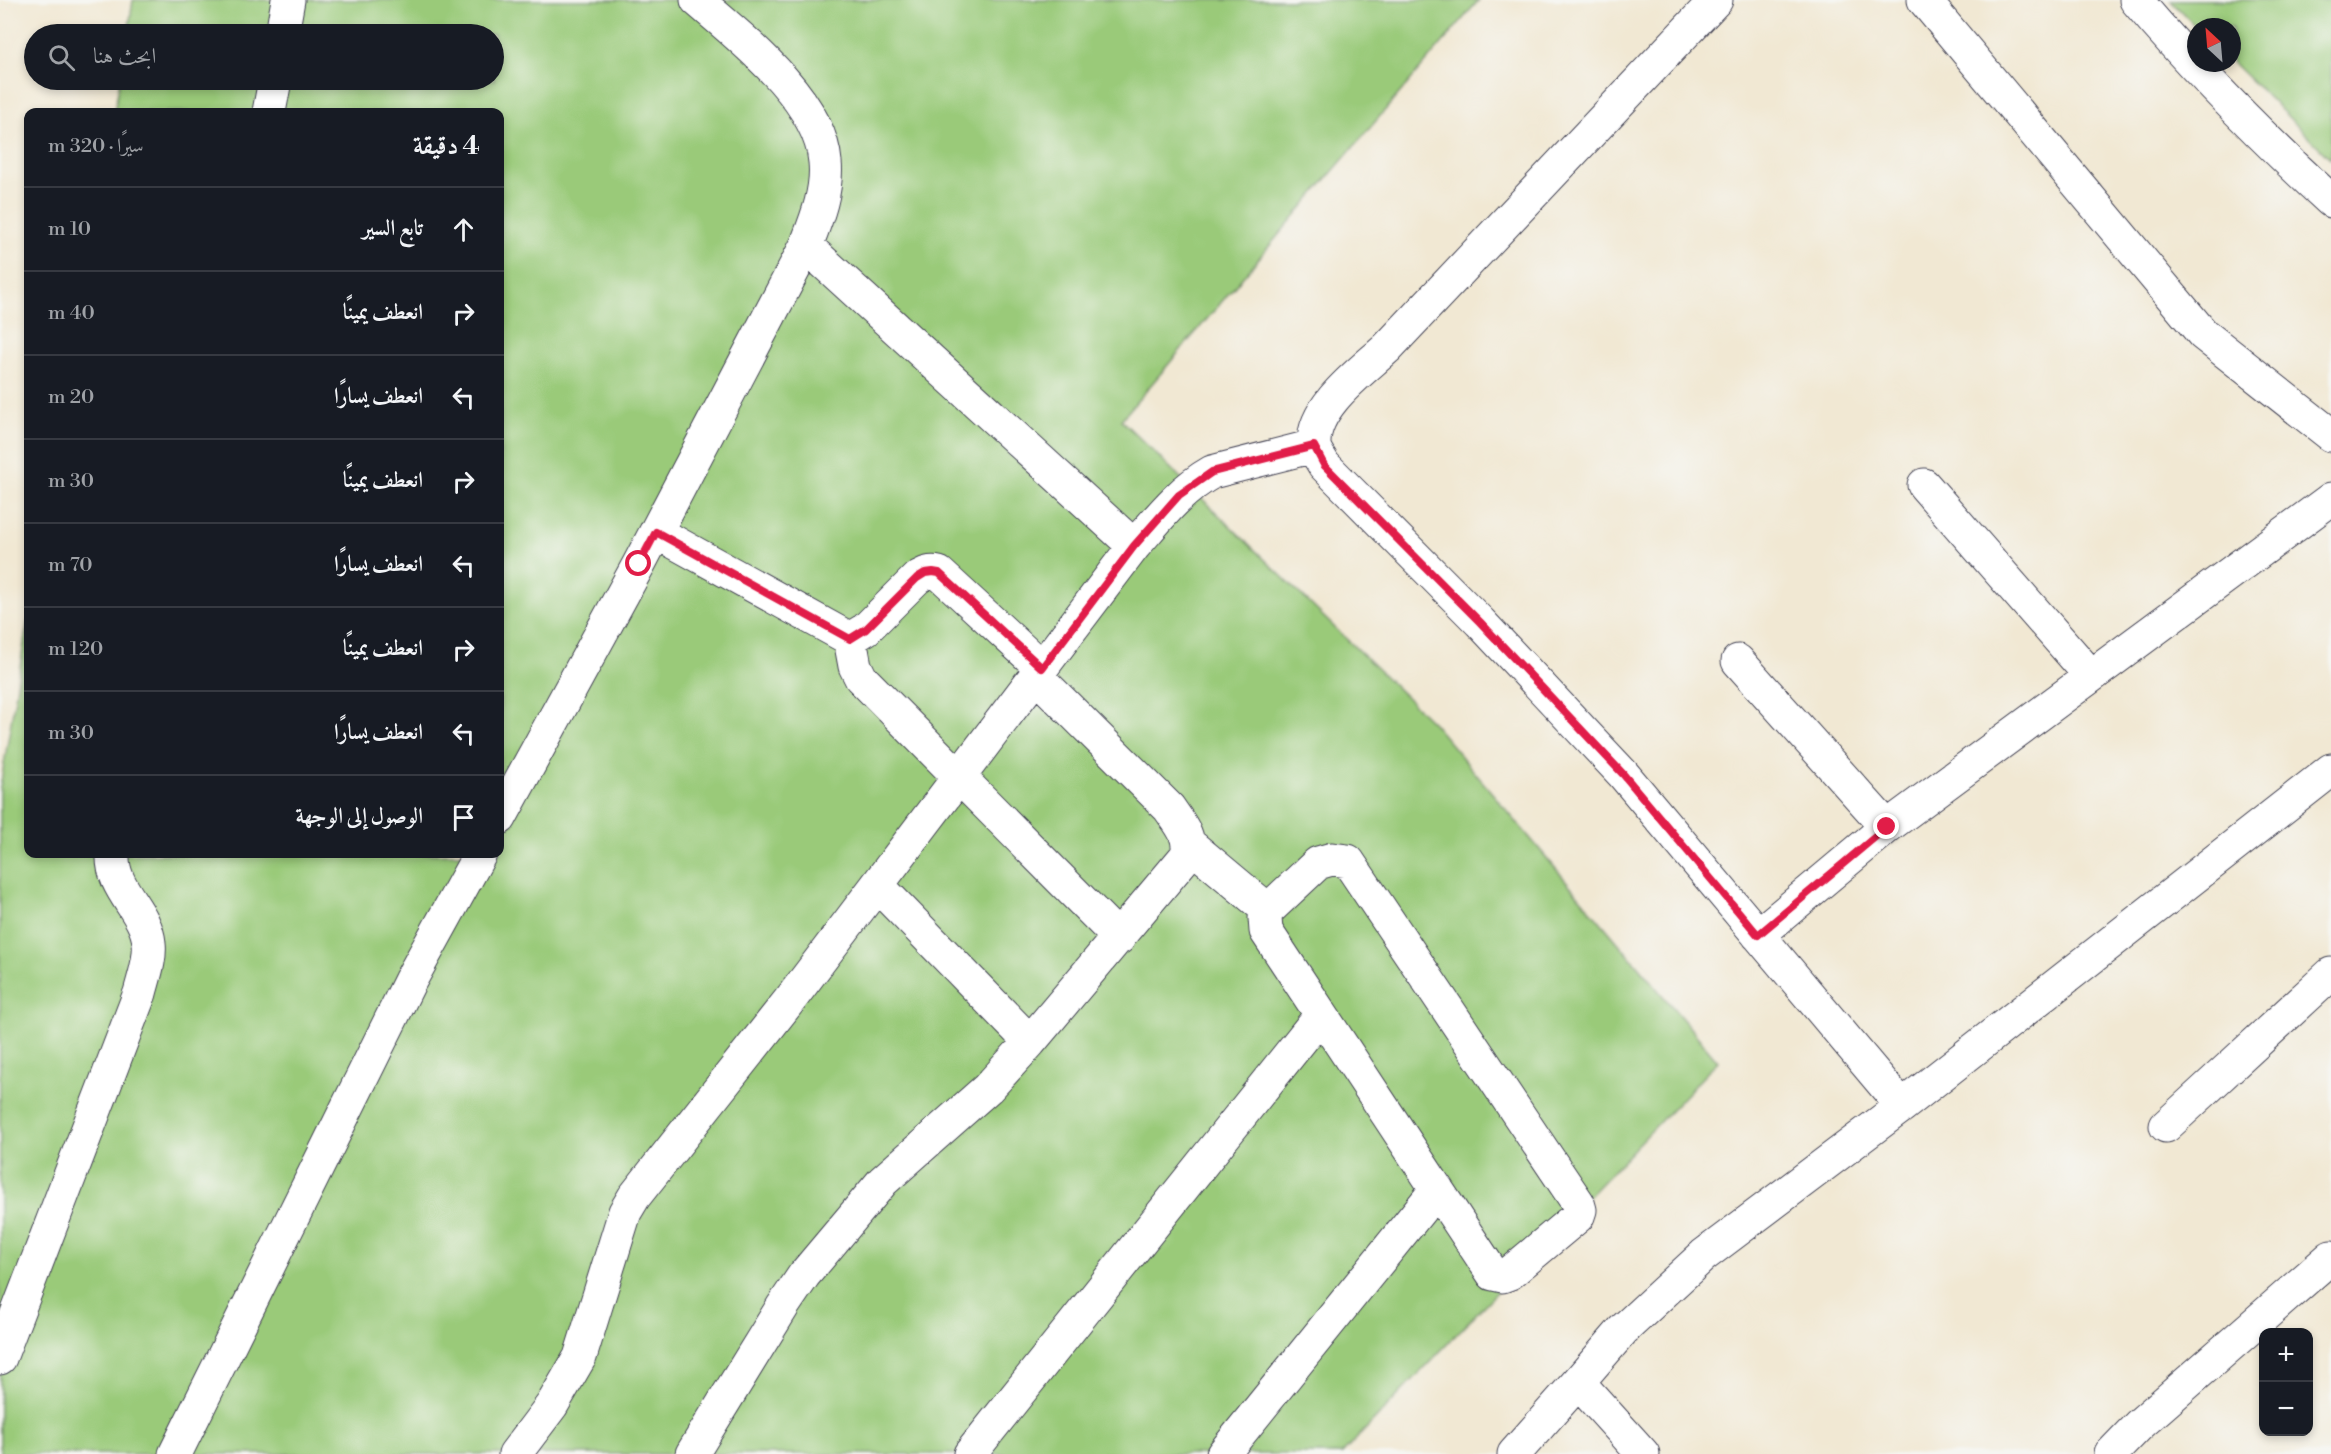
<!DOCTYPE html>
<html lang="ar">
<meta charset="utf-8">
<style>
:root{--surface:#171b24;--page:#242831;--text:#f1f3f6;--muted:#9ea1a6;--line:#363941}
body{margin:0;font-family:"Libre Bodoni",Amiri,serif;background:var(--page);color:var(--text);direction:rtl}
.controls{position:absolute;right:18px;bottom:18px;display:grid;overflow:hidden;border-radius:12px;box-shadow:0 3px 9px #0003}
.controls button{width:54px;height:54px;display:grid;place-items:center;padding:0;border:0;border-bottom:2px solid var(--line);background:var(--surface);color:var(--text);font:30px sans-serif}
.compass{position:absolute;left:2187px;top:18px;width:54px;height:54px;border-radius:50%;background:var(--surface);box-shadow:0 3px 9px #0003;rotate:334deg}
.stop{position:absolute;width:18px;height:18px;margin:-14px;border:4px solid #e11d48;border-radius:50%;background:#fff}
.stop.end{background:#e11d48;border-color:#fff;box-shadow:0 2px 6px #0008}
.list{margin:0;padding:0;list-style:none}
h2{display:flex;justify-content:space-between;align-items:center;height:78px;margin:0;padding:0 24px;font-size:26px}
h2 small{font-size:20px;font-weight:400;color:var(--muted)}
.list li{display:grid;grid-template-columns:39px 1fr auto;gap:18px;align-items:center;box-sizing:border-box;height:84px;padding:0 24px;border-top:2px solid var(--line)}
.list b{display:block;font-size:22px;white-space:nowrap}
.list em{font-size:20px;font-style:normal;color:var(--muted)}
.icon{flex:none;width:33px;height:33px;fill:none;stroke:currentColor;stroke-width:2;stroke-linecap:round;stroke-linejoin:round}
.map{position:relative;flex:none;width:2331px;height:1454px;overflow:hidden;direction:ltr}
.search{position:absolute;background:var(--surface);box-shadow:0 3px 9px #0003;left:24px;top:24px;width:480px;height:66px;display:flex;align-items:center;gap:15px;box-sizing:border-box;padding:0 21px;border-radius:33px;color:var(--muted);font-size:22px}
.panel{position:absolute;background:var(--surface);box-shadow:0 3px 9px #0003;left:24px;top:108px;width:480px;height:750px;border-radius:12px;direction:rtl}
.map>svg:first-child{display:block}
.green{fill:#9aca79;stroke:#5e765a;stroke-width:1.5}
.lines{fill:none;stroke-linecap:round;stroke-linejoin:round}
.minor-casing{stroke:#414052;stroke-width:35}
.tertiary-casing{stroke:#414052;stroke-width:35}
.minor{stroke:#fff;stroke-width:33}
.tertiary{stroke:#fff;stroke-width:33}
.route{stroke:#e11d48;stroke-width:8}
</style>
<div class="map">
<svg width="2331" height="1454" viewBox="0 0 2331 1454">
<rect width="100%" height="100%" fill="#f6f6f2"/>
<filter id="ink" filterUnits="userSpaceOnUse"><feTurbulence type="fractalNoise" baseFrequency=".0167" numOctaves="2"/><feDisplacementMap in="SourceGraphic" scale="12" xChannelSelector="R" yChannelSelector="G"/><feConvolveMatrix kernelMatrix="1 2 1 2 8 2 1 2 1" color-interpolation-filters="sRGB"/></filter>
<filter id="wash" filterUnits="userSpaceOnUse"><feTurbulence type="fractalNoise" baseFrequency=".008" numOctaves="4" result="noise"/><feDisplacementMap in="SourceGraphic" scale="24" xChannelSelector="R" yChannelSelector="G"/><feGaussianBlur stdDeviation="1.35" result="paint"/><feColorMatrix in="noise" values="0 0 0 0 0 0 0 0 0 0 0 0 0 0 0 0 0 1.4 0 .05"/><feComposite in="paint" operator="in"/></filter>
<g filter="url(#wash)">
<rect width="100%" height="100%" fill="#f1e8d3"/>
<path class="green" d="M 133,0 L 1479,0 L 1121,420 L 1433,723 L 1718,1061 L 1342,1454 L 0,1454 L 0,788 L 28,620 L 28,854 L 500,854 L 500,112 L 114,112 L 120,80 L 494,80 L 494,34 L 128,34 Z
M 2170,0 L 2331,0 L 2331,159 L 2232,62 L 2232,27 L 2196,27 Z"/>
</g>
<g filter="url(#ink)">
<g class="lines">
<defs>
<path id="minor" d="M 1716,0 L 1387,348 C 1361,372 1313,406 1314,444 C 1314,451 1321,459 1324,465 L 1480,622 L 1623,774 L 1902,1106
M 1924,0 L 2203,334 L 2331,435
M 282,34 L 288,0
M 269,112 L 275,80
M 806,246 L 1134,546
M 1924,485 L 2091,676
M 656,532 L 850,639 L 866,629 L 917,578 C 925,573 930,571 939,573 L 1042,668
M 850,639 L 855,666 L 861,678 L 1119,938
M 1738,661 L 1887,827
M 500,818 L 639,564 L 806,246 C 816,220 828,191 825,162 C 820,99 741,38 697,0
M 1189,844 L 1268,910
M 1332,859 L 1348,861 L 1578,1203 L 1580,1210 L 1578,1216 L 1510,1273 L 1502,1276 L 1493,1274 L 1266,931 L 1265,918 L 1268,910 L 1318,863 Z
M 877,885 L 1030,1042
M 1758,935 L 1887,827 L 2331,499
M 2166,1126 L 2331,974
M 0,1358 L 140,993 C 144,977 151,959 149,943 C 146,910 111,890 113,854
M 175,1454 L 410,981 L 480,854
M 515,1454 L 552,1405 L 580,1357 L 625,1212 L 634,1197 L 793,996 L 1134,546 C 1158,519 1180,490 1212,472 L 1314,446
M 692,1454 L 783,1306 L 804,1275 L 883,1181 L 988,1088 L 1030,1042 L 1187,855 C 1192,836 1179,823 1169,808 L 1036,676
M 970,1454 L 1321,1015
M 1223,1454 L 1437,1189
M 1514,1454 L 1578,1382
M 1643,1454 L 1578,1382 L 1623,1330 L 1704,1255 L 1902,1106 L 2331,770
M 2111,1454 L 2139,1425 L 2331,1257"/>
<path id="tertiary" d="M 2136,0 C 2196,71 2263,138 2331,201"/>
</defs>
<use href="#minor" class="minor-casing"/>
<use href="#tertiary" class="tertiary-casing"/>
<use href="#minor" class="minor"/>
<use href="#tertiary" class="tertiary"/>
</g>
</g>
<g class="lines" filter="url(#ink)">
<path class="route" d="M 639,564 L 656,532 L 850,639 L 866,629 L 917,578 L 925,573 L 933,572 L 939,573 L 1042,668 L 1134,546 L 1179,495 L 1212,472 L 1314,446 L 1324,465 L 1480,622 L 1623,774 L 1758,935 L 1887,827"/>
</g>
</svg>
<div class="controls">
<button>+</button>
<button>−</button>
</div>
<svg class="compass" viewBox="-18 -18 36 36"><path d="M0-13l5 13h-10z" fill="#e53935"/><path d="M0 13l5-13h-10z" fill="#9ea1a6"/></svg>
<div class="stop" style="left:639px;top:564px"></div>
<div class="stop end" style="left:1887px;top:827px"></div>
<div class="search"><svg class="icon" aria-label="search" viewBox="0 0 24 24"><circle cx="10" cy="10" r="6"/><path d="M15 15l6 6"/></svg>ابحث هنا</div>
<section class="panel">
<h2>4 دقيقة<small>سيرًا · 320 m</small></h2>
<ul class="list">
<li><svg class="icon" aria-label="ahead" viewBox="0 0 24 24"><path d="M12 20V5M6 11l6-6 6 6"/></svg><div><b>تابع السير</b></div><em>10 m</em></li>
<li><svg class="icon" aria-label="right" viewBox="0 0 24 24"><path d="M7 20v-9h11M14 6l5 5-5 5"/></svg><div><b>انعطف يمينًا</b></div><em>40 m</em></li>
<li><svg class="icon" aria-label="left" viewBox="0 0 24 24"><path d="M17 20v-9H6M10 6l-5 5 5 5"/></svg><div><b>انعطف يسارًا</b></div><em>20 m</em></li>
<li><svg class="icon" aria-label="right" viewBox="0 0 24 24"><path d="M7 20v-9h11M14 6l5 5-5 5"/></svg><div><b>انعطف يمينًا</b></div><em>30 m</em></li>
<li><svg class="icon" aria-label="left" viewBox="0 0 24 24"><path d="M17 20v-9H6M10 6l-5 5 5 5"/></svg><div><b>انعطف يسارًا</b></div><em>70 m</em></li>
<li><svg class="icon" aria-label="right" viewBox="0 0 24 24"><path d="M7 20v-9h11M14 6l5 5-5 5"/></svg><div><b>انعطف يمينًا</b></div><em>120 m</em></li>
<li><svg class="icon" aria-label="left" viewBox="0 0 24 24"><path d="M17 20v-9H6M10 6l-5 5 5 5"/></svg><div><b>انعطف يسارًا</b></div><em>30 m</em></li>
<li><svg class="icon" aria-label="arrive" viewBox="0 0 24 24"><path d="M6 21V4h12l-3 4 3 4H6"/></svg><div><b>الوصول إلى الوجهة</b></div></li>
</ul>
</section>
</div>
